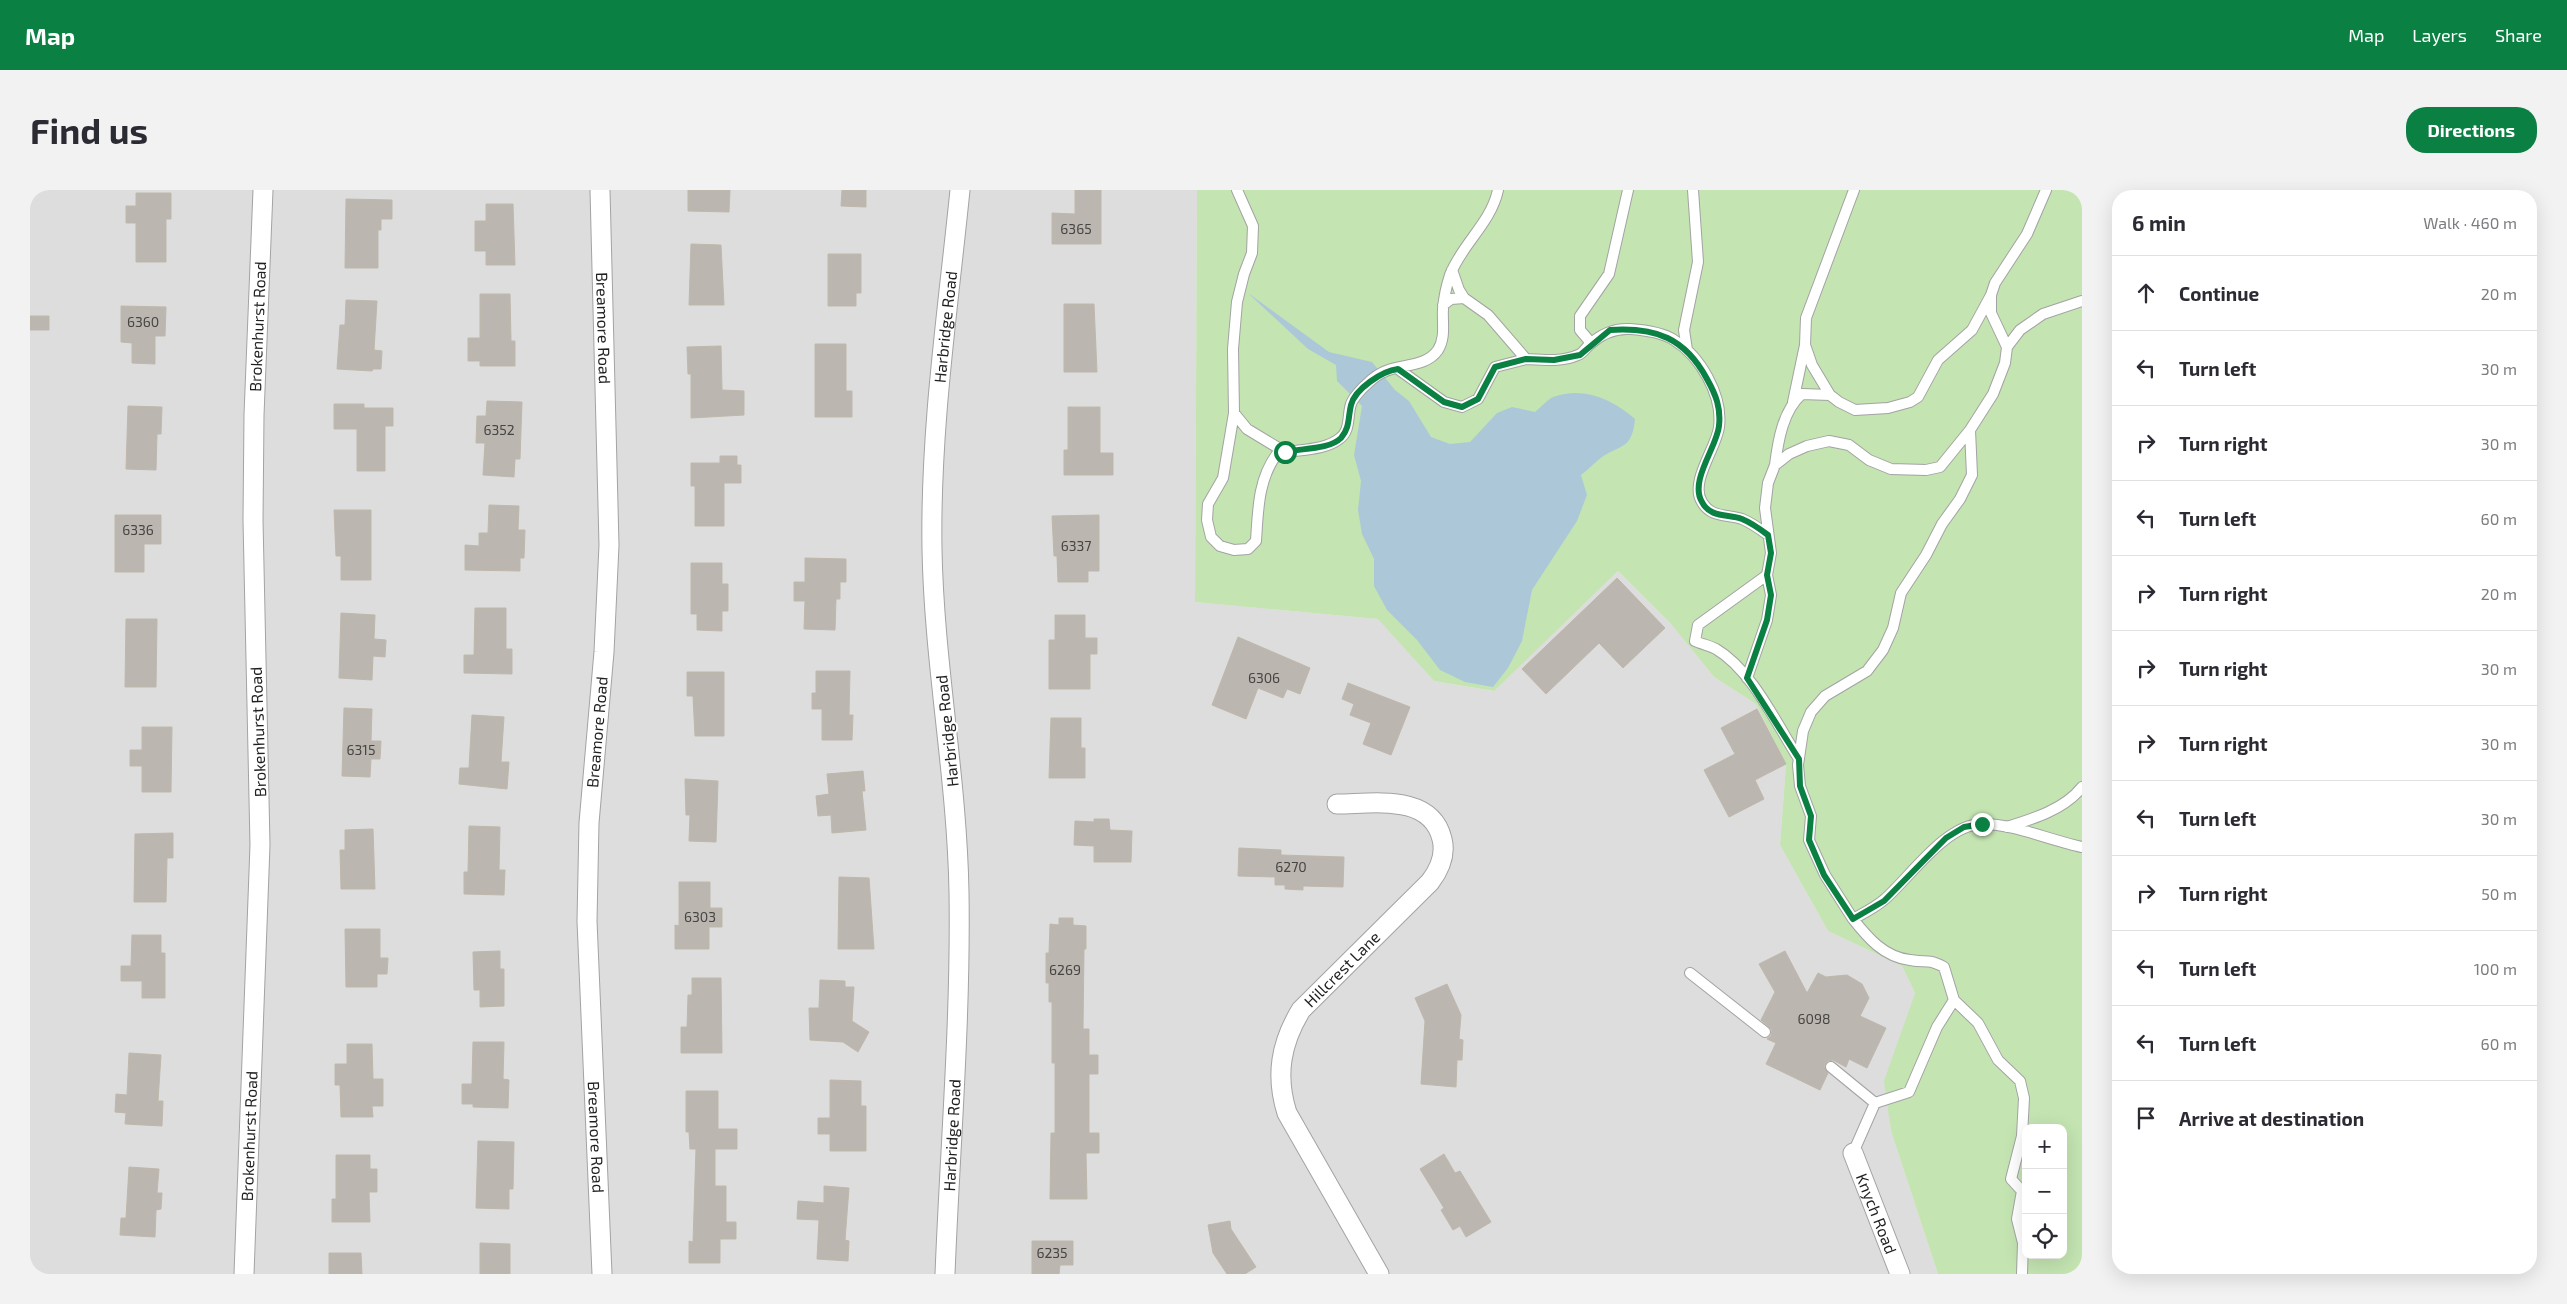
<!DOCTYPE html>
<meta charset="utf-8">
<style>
:root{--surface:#fff;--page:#f2f2f3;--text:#2b2b33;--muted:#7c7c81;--line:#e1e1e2;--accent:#0b8043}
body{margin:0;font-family:"Exo 2",sans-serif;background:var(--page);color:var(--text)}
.controls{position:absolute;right:15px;bottom:15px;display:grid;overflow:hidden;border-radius:10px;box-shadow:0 5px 20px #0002}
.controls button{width:45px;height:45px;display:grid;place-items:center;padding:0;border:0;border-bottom:1px solid var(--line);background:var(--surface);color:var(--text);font:25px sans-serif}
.stop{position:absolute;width:15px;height:15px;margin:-11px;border:4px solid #0b8043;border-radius:50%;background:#fff}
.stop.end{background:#0b8043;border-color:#fff;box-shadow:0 1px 5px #0008}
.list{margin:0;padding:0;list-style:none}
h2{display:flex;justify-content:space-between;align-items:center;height:65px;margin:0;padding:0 20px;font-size:21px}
h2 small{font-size:16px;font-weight:400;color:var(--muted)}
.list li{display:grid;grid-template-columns:32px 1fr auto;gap:15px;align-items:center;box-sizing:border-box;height:75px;padding:0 20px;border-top:1px solid var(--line)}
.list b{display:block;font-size:19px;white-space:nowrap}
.list em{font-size:16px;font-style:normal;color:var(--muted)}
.icon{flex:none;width:28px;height:28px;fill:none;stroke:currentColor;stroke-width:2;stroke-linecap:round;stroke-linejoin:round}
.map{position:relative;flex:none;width:2052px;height:1084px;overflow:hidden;border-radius:20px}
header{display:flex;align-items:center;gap:30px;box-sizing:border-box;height:70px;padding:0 25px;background:var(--accent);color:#fff}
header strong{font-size:24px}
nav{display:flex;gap:28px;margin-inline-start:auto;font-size:18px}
.intro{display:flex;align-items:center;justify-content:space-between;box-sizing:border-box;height:120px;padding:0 30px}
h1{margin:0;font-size:35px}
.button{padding:12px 22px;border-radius:20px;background:var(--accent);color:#fff;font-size:18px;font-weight:700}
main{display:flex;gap:30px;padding:0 30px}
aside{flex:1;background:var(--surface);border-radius:20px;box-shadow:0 5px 20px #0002}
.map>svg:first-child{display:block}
.residential{fill:#ddd}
.grass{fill:#c4e4b2;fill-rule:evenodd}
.water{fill:#acc8d8}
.building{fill:#bcb6b0;stroke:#bfb7ab}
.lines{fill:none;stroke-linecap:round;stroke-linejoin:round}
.lane-casing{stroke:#a3a3a3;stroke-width:12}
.street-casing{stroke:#a3a3a3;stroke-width:21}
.lane{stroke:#fff;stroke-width:10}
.street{stroke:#fff;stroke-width:19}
.route{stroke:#0b8043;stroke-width:6}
.labels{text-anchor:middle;stroke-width:4;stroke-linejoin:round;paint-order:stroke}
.number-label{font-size:14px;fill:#464543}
.street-label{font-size:16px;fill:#1f1f1f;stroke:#fff}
</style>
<header>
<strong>Map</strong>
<nav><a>Map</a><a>Layers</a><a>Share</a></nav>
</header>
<div class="intro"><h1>Find us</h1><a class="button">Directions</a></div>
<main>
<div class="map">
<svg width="2052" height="1084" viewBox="0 0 2052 1084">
<rect width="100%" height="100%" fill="#efede7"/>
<path class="residential" d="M 0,0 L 1167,0 L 1165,412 L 1349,429 L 1404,491 L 1463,501 L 1588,381 L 1641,434 L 1684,487 L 1726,514 L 1756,574 L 1750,655 L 1798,741 L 1872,776 L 1885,803 L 1855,891 L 1861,941 L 1908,1084 L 0,1084 Z"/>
<path class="grass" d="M 1167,0 L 2052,0 L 2052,1084 L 1908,1084 L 1861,941 L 1854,891 L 1885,803 L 1872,776 L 1798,741 L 1750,655 L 1756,574 L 1726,514 L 1684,487 L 1641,434 L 1588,381 L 1464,501 L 1404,491 L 1348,429 L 1165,412 ZM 1996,938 L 2033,938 L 2033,1065 L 1996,1065 Z"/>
<path class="water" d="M 1218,103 L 1299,162 L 1342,172 L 1365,200 L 1379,211 L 1401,247 L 1420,254 L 1440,252 L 1467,223 L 1482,217 L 1505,222 C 1510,218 1517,210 1523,207 C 1554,196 1582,209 1605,229 C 1602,259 1592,254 1572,267 C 1565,272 1558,280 1551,285 L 1557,305 L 1547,331 L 1502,400 L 1492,451 L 1478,478 L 1463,497 L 1435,492 L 1410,480 L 1387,450 L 1357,420 L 1344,396 L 1344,369 L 1332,344 L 1328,320 L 1331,291 L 1324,265 L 1332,216 L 1307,191 L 1306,175 L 1278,159 Z"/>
<path class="building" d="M 658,0 L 700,0 L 699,22 L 658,21 Z
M 812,0 L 836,0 L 836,17 L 811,16 Z
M 1045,0 L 1071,0 L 1071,54 L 1022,54 L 1022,23 L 1045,24 Z
M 106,3 L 141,3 L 141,29 L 136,29 L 136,72 L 106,72 L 106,33 L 96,33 L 96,16 L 106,16 Z
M 316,9 L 362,10 L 362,29 L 351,29 L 351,40 L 348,40 L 348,78 L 315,78 Z
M 456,14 L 483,14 L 485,75 L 456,75 L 456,61 L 445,61 L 445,31 L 456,31 Z
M 661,54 L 691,55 L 694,115 L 659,115 Z
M 798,64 L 831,64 L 831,103 L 826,103 L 826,116 L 798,116 Z
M 450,104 L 480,104 L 481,151 L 485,151 L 485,176 L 450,176 L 450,171 L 438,171 L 438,148 L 450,148 Z
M 316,110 L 347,111 L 344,160 L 352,161 L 351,179 L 343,179 L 342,181 L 307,179 L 310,135 L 315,135 Z
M 1034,114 L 1064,114 L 1067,182 L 1034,182 Z
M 91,116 L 136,117 L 135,146 L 125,146 L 125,174 L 102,173 L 102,153 L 91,152 Z
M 0,126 L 19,126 L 19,140 L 0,140 Z
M 785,154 L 816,154 L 816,201 L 822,201 L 822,227 L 785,227 Z
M 691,156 L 692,200 L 714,201 L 714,225 L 661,228 L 661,184 L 658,184 L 657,157 Z
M 457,211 L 492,212 L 490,269 L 485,269 L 484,287 L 453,285 L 455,253 L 446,253 L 447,226 L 456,226 Z
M 304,214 L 334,214 L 334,218 L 363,218 L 363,236 L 355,236 L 355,281 L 327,281 L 327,239 L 304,239 Z
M 98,216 L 132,217 L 131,244 L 127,244 L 126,280 L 96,279 Z
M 1038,217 L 1070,217 L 1070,263 L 1083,263 L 1083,285 L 1034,285 L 1034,260 L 1038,260 Z
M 690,266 L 707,266 L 707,275 L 711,275 L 711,293 L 694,293 L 694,336 L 665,336 L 665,296 L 661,296 L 661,273 L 690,273 Z
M 459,315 L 489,316 L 488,340 L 495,340 L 494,368 L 490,368 L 490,381 L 435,380 L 435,355 L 449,356 L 449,343 L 458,343 Z
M 304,320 L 341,320 L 341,390 L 311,390 L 311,366 L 306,366 Z
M 85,325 L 131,325 L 131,354 L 114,354 L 114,382 L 85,382 Z
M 1069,325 L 1069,381 L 1058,381 L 1058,392 L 1028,392 L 1027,366 L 1024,366 L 1022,326 Z
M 775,368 L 816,369 L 816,392 L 810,392 L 810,409 L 806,409 L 805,440 L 774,439 L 775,411 L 764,411 L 764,392 L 775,392 Z
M 661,373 L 692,373 L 692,394 L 698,394 L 698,421 L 692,421 L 692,441 L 667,440 L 667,424 L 661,424 Z
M 1587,388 L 1635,438 L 1593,478 L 1569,453 L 1516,504 L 1492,479 Z
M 445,418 L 476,418 L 476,459 L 482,459 L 482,484 L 434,483 L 434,465 L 444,465 Z
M 311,423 L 345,425 L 344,449 L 356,450 L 355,467 L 343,466 L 342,490 L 309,488 Z
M 1025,425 L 1055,425 L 1055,448 L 1067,448 L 1067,464 L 1060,464 L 1060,499 L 1019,499 L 1019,450 L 1025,450 Z
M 96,429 L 127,429 L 126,497 L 95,497 Z
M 1208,447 L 1280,478 L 1270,504 L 1257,499 L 1253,508 L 1228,498 L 1216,529 L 1182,515 Z
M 786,481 L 820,481 L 819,525 L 823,525 L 822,550 L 792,550 L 792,519 L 782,519 L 782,503 L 786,503 Z
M 657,482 L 694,482 L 694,546 L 665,546 L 663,506 L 657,506 Z
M 1318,493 L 1380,517 L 1361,565 L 1333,554 L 1341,533 L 1320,525 L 1324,514 L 1312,509 Z
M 314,518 L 342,519 L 341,551 L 351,551 L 350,569 L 341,569 L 340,587 L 312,586 Z
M 1727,519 L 1756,574 L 1725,590 L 1734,609 L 1699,627 L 1674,580 L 1705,564 L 1691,538 Z
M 442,525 L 474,527 L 471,572 L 479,572 L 477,599 L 429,594 L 430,578 L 439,578 Z
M 1021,528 L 1051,528 L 1051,558 L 1055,558 L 1055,588 L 1019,588 Z
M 112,537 L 142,537 L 141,602 L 112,602 L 112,576 L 100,576 L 100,560 L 112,560 Z
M 833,581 L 835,601 L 832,601 L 836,640 L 802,643 L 801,625 L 788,626 L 786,606 L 799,604 L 797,584 Z
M 655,589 L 688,591 L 686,652 L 659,651 L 660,625 L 656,625 Z
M 1064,629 L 1079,629 L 1080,640 L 1102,641 L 1101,672 L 1064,672 L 1064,656 L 1044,655 L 1045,631 L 1064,632 Z
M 439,636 L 470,637 L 469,680 L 475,680 L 474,705 L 434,704 L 434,682 L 438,682 Z
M 343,639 L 345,699 L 311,699 L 310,660 L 315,660 L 315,640 Z
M 143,643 L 143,668 L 137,668 L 136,712 L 104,712 L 105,644 Z
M 1209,658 L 1251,660 L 1251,665 L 1314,667 L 1313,697 L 1273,696 L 1273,700 L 1255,699 L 1255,695 L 1245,695 L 1245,687 L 1208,686 Z
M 809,687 L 839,688 L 844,759 L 808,759 Z
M 649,692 L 680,692 L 680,718 L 692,718 L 692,737 L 679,737 L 679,759 L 645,759 L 645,735 L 649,736 Z
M 1029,728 L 1043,728 L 1043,735 L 1056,736 L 1056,759 L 1054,759 L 1053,839 L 1059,839 L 1059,865 L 1068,865 L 1068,884 L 1059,884 L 1059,943 L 1069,943 L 1069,963 L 1056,963 L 1057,1009 L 1020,1009 L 1021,943 L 1025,943 L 1025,873 L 1022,873 L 1022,812 L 1019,812 L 1019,793 L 1016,793 L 1016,763 L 1019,763 L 1020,734 L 1029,735 Z
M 315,739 L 350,739 L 350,768 L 358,768 L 357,784 L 347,784 L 347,797 L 316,797 Z
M 102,745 L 131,745 L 131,763 L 135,763 L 135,808 L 112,808 L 112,791 L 91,791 L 91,776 L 101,776 Z
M 470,761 L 470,779 L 474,779 L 474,816 L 450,817 L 450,800 L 444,800 L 443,762 Z
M 1755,761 L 1777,803 L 1788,783 L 1796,787 L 1817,785 L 1832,794 L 1839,808 L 1830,826 L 1856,838 L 1837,878 L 1819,869 L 1816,877 L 1803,870 L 1798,871 L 1794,876 L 1798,883 L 1790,900 L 1736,874 L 1746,853 L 1737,849 L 1741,846 L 1742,840 L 1731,830 L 1745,802 L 1729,774 Z
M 662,788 L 691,788 L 692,863 L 651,863 L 651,837 L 657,837 L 658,805 L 662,805 Z
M 790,790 L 815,791 L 815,797 L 824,797 L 822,831 L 839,842 L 828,862 L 813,852 L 780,850 L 779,818 L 789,818 Z
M 1417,794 L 1431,825 L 1429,849 L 1433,850 L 1432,870 L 1427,870 L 1426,897 L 1391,894 L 1395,831 L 1385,808 Z
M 443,852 L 474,852 L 473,889 L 479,890 L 478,918 L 443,917 L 443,914 L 432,914 L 432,894 L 442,894 Z
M 317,854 L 342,854 L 343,889 L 353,889 L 353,916 L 342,916 L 343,927 L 311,927 L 310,895 L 305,895 L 305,874 L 317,874 Z
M 99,863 L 131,865 L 128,911 L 133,911 L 132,936 L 95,934 L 96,923 L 85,922 L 86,904 L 97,905 Z
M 800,890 L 831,891 L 831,916 L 836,916 L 836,961 L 800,961 L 800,944 L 788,944 L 788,928 L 800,928 Z
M 656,901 L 688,901 L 688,939 L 707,939 L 707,959 L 685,959 L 685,996 L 696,996 L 696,1032 L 706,1032 L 706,1049 L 690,1049 L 690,1073 L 659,1073 L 659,1051 L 663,1052 L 666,959 L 660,959 L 659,942 L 656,942 Z
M 448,951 L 484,952 L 483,999 L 479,999 L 479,1019 L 446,1018 Z
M 1414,964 L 1425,983 L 1430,981 L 1461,1032 L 1436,1047 L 1430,1036 L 1423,1040 L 1411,1020 L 1414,1018 L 1390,979 Z
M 306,965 L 340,965 L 340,979 L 347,979 L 347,1002 L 339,1002 L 340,1032 L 302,1032 L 302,1009 L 306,1009 Z
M 99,977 L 129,979 L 127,1003 L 132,1003 L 131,1019 L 126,1020 L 125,1047 L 90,1045 L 91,1028 L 96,1028 Z
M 794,996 L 819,998 L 815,1050 L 819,1051 L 818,1071 L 787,1069 L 789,1030 L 767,1029 L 768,1011 L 794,1013 Z
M 1200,1031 L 1201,1039 L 1226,1077 L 1215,1084 L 1197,1084 L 1183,1063 L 1178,1035 Z
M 1002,1051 L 1043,1051 L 1043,1075 L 1030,1075 L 1029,1084 L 1002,1084 Z
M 450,1053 L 480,1054 L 480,1084 L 450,1084 Z
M 299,1063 L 331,1063 L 332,1084 L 299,1084 Z"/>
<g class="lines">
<defs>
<path id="lane" d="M 1207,0 L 1223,36 L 1222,63 L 1214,84 L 1207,112 L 1203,159 L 1204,223 L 1193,288 L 1178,314 L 1177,330 L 1181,347 L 1190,356 L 1204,360 L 1218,359 L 1226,351 C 1228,321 1228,289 1247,264 C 1266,259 1294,261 1309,249 C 1321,241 1317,226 1321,214 C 1323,208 1332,198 1337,194 C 1342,189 1350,183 1356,181 C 1373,174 1396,177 1408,160 C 1416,147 1412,132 1413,119 C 1414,107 1416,97 1420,85 C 1432,54 1461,33 1468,0
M 1434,108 L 1458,125 L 1496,169 C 1513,170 1532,172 1548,165 C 1552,164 1556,158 1559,155 C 1571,144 1584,138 1600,139 C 1614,140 1632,142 1644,150 C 1670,166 1693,205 1689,237 C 1687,257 1659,292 1672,312 C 1681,328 1697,324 1712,329 C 1722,333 1730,339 1738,345
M 1413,115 L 1421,109 L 1434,108 L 1429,100 L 1422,80
M 1561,153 L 1550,140 L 1550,126 L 1579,84 L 1598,0
M 1775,155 L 1776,128 L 1824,0
M 1977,157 L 1961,123 L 1961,105 L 1965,93 L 1997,44 L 2016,0
M 1657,160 L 1654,140 L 1668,72 L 1663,0
M 1368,179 L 1414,212 L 1432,217 L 1448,209 L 1465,177 L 1496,169
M 1763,212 L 1775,155 L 1782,175 L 1800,205
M 1204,223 L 1217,239 L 1255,262
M 1745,275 C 1748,251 1753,220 1772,204 L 1800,205 L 1809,212 L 1825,220 L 1858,218 L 1880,212 L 1888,207 L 1908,170 L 1942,140 L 1961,105
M 1717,488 L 1737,430 L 1741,405 L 1737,385
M 1769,569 C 1747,535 1722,480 1686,459 C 1680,456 1672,454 1665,451 L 1668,435 L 1737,385 L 1741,363 L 1735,318 L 1738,293 L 1745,275 L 1759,264 L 1777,256 L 1799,251 L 1819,255 L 1839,270 L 1861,279 L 1896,280 L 1910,277 L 1940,240
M 1977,637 C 2003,629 2035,619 2052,597
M 1823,729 L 1795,685 L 1779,650 L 1781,626 L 1770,596 L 1768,575 L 1773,541 L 1781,522 L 1795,506 L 1837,481 L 1853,460 L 1863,438 L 1871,403 L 1896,365 L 1912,334 L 1930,309 L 1942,285 L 1940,240 L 1963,204 L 1975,173 L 1977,157 L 1990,140 L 2013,124 L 2052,111
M 1660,783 L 1735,842
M 1924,810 L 1948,833 L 1968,870 L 1990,891 L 1994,908 L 1992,946 L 1981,989 L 1992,1001 L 1987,1029 L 1993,1053 L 1992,1084
M 1801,877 L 1845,913
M 1823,963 L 1845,913 L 1879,902 L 1907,837 L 1924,810 L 1914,777 C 1896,768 1897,773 1880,770 C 1854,767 1838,748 1823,729 C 1834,723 1846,717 1855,709 C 1881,686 1916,634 1952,634 C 1980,633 2023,651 2052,657"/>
<g id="street">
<path id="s1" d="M 570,0 L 579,355 L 574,462 L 559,633 L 557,731 L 572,1084"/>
<path d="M 1307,614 C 1343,614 1401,603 1412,649 C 1416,665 1410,679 1400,692 L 1271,820 C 1251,853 1245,885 1257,923 L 1349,1084"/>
<path id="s2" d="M 1823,963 L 1870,1084"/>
<path id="s3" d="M 214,1084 L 230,655 L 223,330 L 224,225 L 233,0"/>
<path id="s4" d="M 915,1084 C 920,957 931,829 929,702 C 927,587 904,474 902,359 C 900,239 918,119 930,0"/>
</g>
</defs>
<use href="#lane" class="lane-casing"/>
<use href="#street" class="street-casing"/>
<use href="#lane" class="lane"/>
<use href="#street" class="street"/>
</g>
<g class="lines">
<path class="route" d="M 1255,262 C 1271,258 1299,260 1311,248 C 1320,238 1318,227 1321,215 C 1325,199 1352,181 1368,179 L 1414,212 L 1432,217 L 1448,209 L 1465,177 L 1496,169 L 1524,170 L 1550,165 L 1580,140 C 1626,137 1655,148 1677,189 C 1686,205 1691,218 1689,236 C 1687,257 1659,291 1672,312 C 1680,328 1698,324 1712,329 C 1722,333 1730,339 1738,345 L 1741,363 L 1737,385 L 1741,405 L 1737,430 L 1717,488 L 1769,569 L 1770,596 L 1781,626 L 1779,650 L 1794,685 L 1823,729 L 1854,711 L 1916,648 L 1934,637 L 1952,634"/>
</g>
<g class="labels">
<g class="number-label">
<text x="1046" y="44">6365</text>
<text x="113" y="137">6360</text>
<text x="469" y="245">6352</text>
<text x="108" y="345">6336</text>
<text x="1046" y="361">6337</text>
<text x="1234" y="493">6306</text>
<text x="331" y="565">6315</text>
<text x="1261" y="682">6270</text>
<text x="670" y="732">6303</text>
<text x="1035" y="785">6269</text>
<text x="1784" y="834">6098</text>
<text x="1022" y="1068">6235</text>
</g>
<g class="street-label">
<text dy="6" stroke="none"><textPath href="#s3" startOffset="948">Brokenhurst Road</textPath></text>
<text dy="6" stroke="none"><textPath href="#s1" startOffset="138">Breamore Road</textPath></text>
<text dy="6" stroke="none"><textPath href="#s4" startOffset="949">Harbridge Road</textPath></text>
<text transform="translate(917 541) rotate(-96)" y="6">Harbridge Road</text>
<text transform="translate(228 542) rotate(-92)" y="6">Brokenhurst Road</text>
<text transform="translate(567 542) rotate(-85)" y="6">Breamore Road</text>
<text transform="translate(1312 779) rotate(-45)" y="6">Hillcrest Lane</text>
<text dy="6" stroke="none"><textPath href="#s1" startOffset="948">Breamore Road</textPath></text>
<text dy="6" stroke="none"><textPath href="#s4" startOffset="139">Harbridge Road</textPath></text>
<text dy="6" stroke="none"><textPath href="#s3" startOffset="138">Brokenhurst Road</textPath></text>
<text dy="6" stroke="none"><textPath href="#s2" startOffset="65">Knych Road</textPath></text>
</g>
</g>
</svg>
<div class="controls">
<button>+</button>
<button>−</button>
<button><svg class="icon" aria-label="locate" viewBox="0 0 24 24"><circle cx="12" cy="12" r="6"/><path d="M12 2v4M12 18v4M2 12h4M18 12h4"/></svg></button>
</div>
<div class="stop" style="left:1255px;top:262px"></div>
<div class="stop end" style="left:1952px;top:634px"></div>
</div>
<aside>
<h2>6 min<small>Walk · 460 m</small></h2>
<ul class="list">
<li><svg class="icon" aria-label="ahead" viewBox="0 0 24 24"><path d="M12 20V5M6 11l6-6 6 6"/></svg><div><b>Continue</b></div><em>20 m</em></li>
<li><svg class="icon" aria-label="left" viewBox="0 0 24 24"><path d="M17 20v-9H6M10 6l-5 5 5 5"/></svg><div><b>Turn left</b></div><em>30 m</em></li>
<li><svg class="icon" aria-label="right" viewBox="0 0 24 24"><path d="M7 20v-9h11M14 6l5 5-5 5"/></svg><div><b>Turn right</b></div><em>30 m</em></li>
<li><svg class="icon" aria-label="left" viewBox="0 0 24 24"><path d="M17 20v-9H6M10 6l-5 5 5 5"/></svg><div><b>Turn left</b></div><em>60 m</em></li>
<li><svg class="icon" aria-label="right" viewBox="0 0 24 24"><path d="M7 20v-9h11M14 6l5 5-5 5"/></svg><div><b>Turn right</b></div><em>20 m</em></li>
<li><svg class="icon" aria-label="right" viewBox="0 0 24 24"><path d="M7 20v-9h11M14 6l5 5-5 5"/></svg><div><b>Turn right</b></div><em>30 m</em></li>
<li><svg class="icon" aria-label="right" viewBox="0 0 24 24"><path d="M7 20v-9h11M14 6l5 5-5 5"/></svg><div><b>Turn right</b></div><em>30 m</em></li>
<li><svg class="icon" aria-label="left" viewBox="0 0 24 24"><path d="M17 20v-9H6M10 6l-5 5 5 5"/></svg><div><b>Turn left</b></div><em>30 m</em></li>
<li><svg class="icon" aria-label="right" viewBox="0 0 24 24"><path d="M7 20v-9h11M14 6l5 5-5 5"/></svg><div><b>Turn right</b></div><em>50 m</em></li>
<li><svg class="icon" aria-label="left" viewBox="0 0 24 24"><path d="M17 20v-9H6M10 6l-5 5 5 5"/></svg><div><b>Turn left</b></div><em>100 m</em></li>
<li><svg class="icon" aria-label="left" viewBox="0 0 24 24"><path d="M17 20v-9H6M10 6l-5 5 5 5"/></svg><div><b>Turn left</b></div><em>60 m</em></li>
<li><svg class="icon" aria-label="arrive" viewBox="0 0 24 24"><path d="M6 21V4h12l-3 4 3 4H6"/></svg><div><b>Arrive at destination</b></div></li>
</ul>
</aside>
</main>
